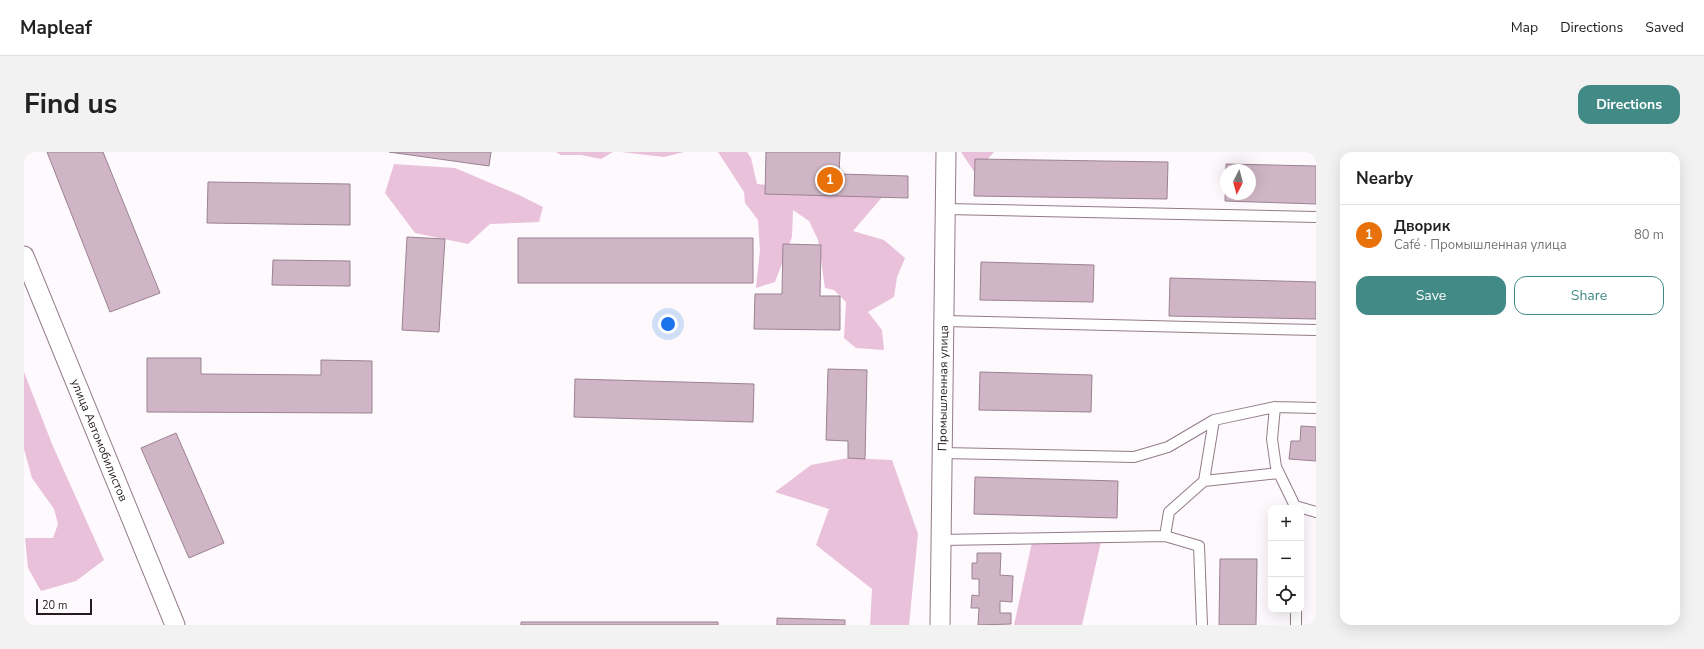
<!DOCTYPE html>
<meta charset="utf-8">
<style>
:root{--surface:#fff;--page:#f2f2f2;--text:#222;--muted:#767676;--line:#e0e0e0;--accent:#428a86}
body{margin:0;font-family:"Nunito Sans",sans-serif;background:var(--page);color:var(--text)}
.controls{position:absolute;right:12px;bottom:12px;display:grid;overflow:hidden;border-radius:8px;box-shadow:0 4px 16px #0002}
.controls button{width:36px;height:36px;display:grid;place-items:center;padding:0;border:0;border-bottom:1px solid var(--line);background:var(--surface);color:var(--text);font:20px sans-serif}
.compass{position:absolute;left:1196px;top:12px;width:36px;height:36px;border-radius:50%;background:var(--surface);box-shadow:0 4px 16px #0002;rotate:186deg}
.scale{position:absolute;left:12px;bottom:10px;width:56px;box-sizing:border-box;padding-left:4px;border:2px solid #251b21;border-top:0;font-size:11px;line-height:14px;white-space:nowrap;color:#251b21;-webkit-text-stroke:3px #fff;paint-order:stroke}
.you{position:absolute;left:644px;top:172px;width:14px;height:14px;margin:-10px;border:3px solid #fff;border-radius:50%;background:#1a73e8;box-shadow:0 0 0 6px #1a73e833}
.badge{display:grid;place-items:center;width:26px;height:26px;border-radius:50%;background:var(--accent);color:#fff;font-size:13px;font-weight:700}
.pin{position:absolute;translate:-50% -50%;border:2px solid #fff;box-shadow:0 1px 4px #0006}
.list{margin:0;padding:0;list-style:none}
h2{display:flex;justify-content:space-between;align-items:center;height:52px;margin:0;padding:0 16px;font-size:17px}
h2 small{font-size:13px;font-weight:400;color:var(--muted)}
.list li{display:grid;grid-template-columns:26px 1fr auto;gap:12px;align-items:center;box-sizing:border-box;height:60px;padding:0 16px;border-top:1px solid var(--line)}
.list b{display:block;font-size:15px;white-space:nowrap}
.list p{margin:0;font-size:13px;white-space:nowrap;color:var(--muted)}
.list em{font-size:13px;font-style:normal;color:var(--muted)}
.actions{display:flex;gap:8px;padding:12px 16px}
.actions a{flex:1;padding:9px 0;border:1px solid var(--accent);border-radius:12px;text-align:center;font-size:14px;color:var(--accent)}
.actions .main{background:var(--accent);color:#fff}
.icon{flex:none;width:22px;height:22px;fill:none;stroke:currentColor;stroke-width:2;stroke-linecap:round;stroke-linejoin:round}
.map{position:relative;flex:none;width:1292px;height:473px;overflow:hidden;border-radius:12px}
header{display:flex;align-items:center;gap:24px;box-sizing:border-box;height:56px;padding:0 20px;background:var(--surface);border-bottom:1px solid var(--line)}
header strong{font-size:19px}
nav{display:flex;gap:22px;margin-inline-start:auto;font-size:14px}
.intro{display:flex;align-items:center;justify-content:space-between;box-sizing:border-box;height:96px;padding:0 24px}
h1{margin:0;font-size:28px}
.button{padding:10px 18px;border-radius:12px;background:var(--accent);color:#fff;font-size:14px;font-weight:700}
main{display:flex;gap:24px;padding:0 24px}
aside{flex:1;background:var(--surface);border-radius:12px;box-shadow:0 4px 16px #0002}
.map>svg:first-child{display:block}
.green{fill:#eac1da}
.building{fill:#cfb5c5;stroke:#9b8291;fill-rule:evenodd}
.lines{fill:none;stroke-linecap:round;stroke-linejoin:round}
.lane-casing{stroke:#937b8a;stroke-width:12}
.street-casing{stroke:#937b8a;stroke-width:21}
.lane{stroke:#fff;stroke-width:10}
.street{stroke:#fff;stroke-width:19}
.labels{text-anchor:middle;stroke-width:3;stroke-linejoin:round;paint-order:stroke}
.street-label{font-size:12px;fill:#251b21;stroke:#fff}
</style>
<header>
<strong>Mapleaf</strong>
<nav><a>Map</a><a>Directions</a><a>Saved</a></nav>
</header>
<div class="intro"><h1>Find us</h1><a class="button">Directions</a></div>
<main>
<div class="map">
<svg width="1292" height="473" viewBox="0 0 1292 473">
<rect width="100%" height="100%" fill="#fef9fc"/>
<path class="green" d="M 532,0 L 589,0 L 577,7 L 557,3 L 537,3 Z
M 597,0 L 660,0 L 640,5 Z
M 694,0 L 723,0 L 727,6 L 733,32 L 769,36 L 867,35 L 829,79 L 860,88 L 881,106 L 873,125 L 870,145 L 844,160 L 858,178 L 860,198 L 832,196 L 820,186 L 822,150 L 810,138 L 801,136 L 794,88 L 785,69 L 769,58 L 768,85 L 751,130 L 732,136 L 736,98 L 734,68 L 721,51 L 720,40 Z
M 937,0 L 970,0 L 951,21 Z
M 370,12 L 431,16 L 495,43 L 519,55 L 515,70 L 466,72 L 444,92 L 391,81 L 361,41 Z
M 0,220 L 28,292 L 80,408 L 52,429 L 17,439 L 4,416 L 1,386 L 29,386 L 34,372 L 30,357 L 8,326 L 0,297 Z
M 824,306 L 868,308 L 894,382 L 885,473 L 846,473 L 848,437 L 792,393 L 805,357 L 751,340 L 787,313 Z
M 1078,385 L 1058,473 L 990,473 L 1009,386 Z"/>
<path class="building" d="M 23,0 L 79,0 L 136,141 L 86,160 Z
M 365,0 L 467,0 L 465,14 Z
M 742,0 L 816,0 L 815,22 L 884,24 L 884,46 L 741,42 Z
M 951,7 L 1144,10 L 1143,47 L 950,44 Z
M 1202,12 L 1292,14 L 1292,52 L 1201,49 ZM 1202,18 L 1226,18 L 1226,42 L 1202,42 Z
M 184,30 L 326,32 L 326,73 L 183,71 Z
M 383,85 L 421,87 L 415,180 L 378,178 Z
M 494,86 L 729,86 L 729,131 L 494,131 Z
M 759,92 L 797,93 L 796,144 L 816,144 L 816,178 L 730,177 L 731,142 L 758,142 Z
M 249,108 L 326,109 L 326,134 L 248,133 Z
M 957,110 L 1070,113 L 1069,150 L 956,148 Z
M 1146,126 L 1292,130 L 1292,167 L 1145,164 Z
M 123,206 L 177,206 L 177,222 L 297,223 L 297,208 L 348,209 L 348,261 L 123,260 Z
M 804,217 L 843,218 L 841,307 L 824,306 L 824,289 L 802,288 Z
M 956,220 L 1068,223 L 1067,260 L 955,258 Z
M 551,227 L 730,232 L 729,270 L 550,265 Z
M 1277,274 L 1292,275 L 1292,309 L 1265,307 L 1267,289 L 1276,289 Z
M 152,281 L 200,391 L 165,406 L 117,296 Z
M 951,325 L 1094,329 L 1093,366 L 950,362 Z
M 953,401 L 977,401 L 976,423 L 989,424 L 988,450 L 976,449 L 976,461 L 987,461 L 987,472 L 954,473 L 955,456 L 947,456 L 948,443 L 955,444 L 955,427 L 948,427 L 948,411 L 953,411 Z
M 1196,407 L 1233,407 L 1232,473 L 1195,473 Z
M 753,466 L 821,468 L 821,473 L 753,473 Z
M 497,470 L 694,470 L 694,473 L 497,473 Z"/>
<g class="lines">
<defs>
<path id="lane" d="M 922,57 L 1292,65
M 920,169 L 1292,178
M 1251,255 L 1248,287 L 1252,315 L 1271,354 L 1292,360
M 918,301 L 1110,305 L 1144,295 L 1190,268 L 1251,255 L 1292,256
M 1180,329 L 1255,321
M 1141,384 L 1145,360 L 1180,329 L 1190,268
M 917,388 L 1141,384 L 1175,394 L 1178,473
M 1272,458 L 1272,473"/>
<g id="street">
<path id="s1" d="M 0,104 L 151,473"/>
<path id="s2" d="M 916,473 L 922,0"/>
</g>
</defs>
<use href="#lane" class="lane-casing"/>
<use href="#street" class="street-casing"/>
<use href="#lane" class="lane"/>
<use href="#street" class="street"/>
</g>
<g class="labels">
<g class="street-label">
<text dy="4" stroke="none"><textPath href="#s2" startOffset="237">Промышленная улица</textPath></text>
<text dy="4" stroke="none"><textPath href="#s1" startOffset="199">улица Автомобилистов</textPath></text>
</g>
</g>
</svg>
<div class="controls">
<button>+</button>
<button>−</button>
<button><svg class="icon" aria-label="locate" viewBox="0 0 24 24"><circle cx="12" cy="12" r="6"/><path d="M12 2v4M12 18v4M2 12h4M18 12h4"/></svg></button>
</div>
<svg class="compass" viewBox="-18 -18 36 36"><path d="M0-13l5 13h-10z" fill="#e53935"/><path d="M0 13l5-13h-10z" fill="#767676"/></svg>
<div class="scale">20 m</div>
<div class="you"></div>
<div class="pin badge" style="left:806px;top:28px;background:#e8710a">1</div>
</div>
<aside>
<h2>Nearby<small></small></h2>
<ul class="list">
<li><span class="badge" style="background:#e8710a">1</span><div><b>Дворик</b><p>Café · Промышленная улица</p></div><em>80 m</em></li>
</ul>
<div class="actions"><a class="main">Save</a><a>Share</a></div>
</aside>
</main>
